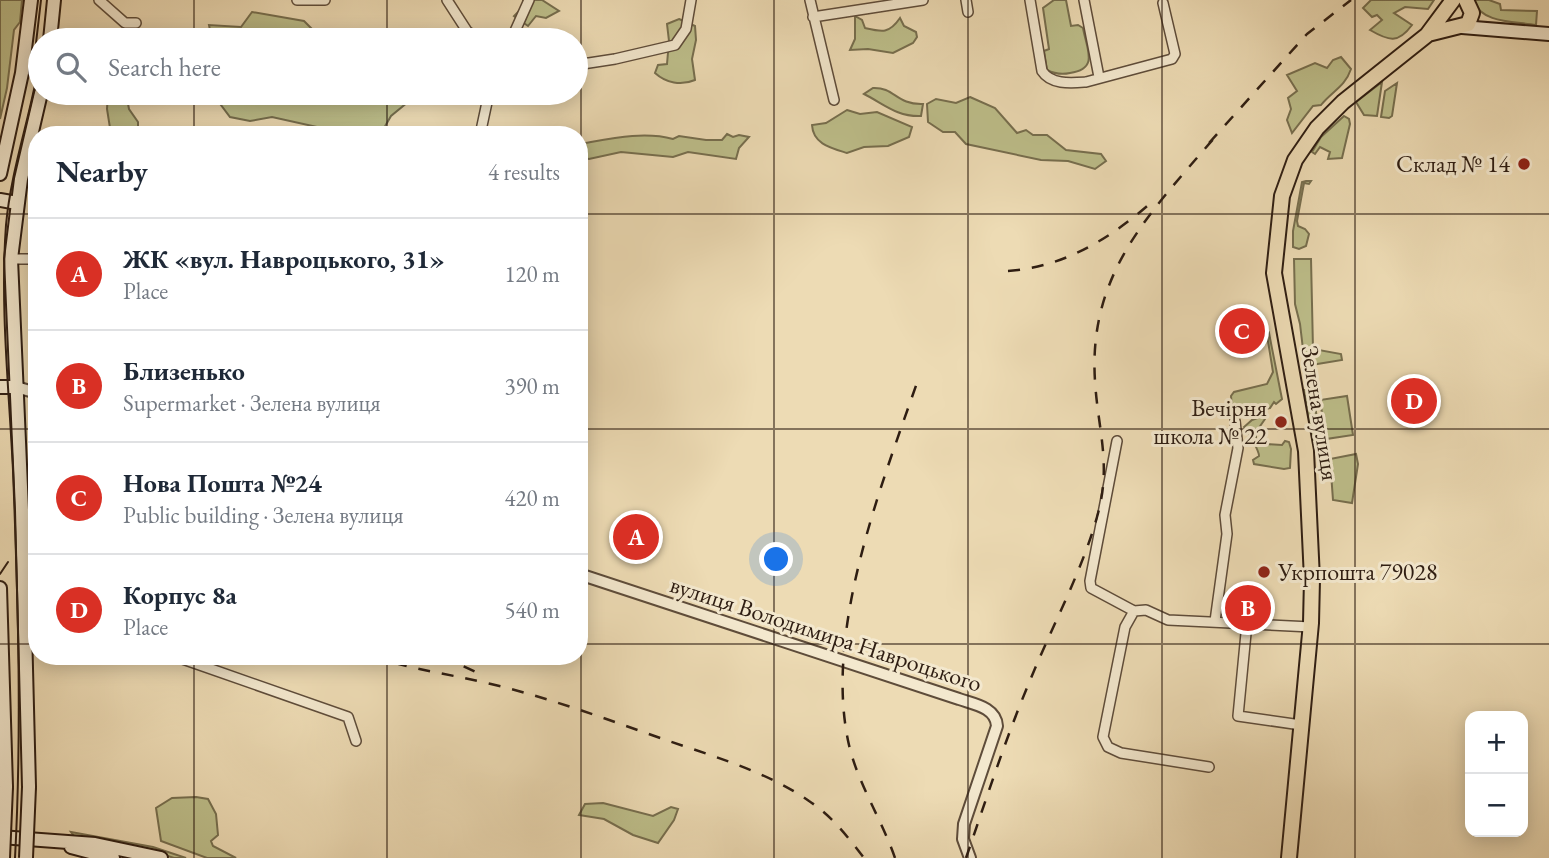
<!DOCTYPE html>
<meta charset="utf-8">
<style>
:root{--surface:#fff;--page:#f2f2f3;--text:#1f2937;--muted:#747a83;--line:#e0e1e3;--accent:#d93025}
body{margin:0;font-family:"EB Garamond",serif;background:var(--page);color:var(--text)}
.controls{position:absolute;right:21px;bottom:21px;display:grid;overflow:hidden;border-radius:14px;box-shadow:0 4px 18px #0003}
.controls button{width:63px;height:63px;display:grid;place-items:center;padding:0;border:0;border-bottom:2px solid var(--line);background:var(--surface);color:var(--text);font:35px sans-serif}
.you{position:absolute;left:777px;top:560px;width:24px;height:24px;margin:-18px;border:5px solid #fff;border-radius:50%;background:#1a73e8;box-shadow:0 0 0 10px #1a73e833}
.badge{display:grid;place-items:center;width:46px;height:46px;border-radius:50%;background:var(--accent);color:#fff;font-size:23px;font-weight:700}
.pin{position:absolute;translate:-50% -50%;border:4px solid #fff;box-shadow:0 2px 7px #0006}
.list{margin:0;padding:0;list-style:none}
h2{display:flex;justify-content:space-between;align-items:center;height:91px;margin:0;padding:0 28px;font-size:30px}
h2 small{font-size:23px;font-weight:400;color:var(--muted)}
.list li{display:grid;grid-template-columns:46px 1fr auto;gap:21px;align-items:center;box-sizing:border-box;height:112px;padding:0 28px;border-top:2px solid var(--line)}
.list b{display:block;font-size:26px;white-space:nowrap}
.list p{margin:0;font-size:23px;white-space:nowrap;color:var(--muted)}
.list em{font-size:23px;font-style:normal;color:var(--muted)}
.icon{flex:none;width:38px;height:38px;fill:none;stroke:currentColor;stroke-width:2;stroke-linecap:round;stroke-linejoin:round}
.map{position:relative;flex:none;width:1549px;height:858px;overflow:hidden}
.search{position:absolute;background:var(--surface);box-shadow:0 4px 18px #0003;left:28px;top:28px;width:560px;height:77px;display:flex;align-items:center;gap:18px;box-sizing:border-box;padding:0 24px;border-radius:38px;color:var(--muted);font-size:26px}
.panel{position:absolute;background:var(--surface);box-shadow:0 4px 18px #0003;left:28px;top:126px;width:560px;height:539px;border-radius:28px}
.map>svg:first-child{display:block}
.green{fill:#bdbe8a;stroke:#766e4e;stroke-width:2}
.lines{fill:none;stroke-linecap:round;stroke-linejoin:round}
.minor-casing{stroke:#5e4c3a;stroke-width:12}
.tertiary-casing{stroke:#5e4c3a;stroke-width:14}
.secondary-casing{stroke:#2e1d12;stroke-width:16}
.primary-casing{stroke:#2e1d12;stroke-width:18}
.minor{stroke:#f3e8ce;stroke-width:9}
.tertiary{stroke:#f3e8ce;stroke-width:10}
.secondary{stroke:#f3e8ce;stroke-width:12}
.primary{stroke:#eddbb4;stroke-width:14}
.tram{stroke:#2e1d12;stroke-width:2}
.rail{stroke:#2e1d12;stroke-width:2.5;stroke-dasharray:12 12;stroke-linecap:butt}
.secondary-bridge-casing{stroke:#2e1d12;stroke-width:16;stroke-linecap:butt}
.secondary-bridge{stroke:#f3e8ce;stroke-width:12}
.grid{fill:none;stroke:#2e1d12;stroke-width:2;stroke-opacity:0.55}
.poi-dot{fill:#8f2418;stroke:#f3e8ce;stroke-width:2.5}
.labels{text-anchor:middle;stroke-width:6;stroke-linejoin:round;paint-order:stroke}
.poi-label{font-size:24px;fill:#2e1d12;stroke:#f3e8ce;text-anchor:end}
.street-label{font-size:24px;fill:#2e1d12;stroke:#f3e8ce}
</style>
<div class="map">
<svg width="1549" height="858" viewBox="0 0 1549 858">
<rect width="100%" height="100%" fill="#eddbb4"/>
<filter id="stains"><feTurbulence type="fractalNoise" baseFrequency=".00286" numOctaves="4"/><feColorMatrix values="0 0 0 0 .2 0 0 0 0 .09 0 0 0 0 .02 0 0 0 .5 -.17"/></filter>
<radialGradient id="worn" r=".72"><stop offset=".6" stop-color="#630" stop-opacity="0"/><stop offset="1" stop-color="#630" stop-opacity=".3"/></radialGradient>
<path class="green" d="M 0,0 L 22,0 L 20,22 L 14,30 L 7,88 L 0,119 Z
M 523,0 L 542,0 L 559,11 L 546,18 L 536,16 L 528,26 L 514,16 L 524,6 Z
M 1054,0 L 1066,0 L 1071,26 L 1078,25 L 1083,28 C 1087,50 1099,69 1070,73 C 1061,75 1055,74 1047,70 L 1044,51 L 1049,49 L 1043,8 Z
M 1371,0 L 1434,0 L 1428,9 L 1405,7 L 1394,13 L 1412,25 C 1398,44 1389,41 1370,30 L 1382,20 L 1377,15 L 1372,17 L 1363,8 Z
M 1472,0 L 1489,0 L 1500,4 L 1501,10 L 1537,11 L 1536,25 C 1513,21 1483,24 1472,0 Z
M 252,12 L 304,21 L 323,40 L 212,40 L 209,25 L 241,27 Z
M 855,16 L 862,20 L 865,28 C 882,32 889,34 900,18 L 904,26 L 916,32 L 917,37 L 913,43 L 893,53 L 868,49 L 850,50 L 855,39 Z
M 679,19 L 695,26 L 696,40 L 692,59 L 695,80 C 681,86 666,83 655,73 L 658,65 L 667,64 L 669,41 L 667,24 Z
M 1341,57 L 1351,69 C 1345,87 1332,91 1321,105 L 1313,106 L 1292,133 L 1287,120 L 1291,109 L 1288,98 L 1297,91 L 1287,75 L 1315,63 L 1327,68 L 1333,60 Z
M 1382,82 L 1377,116 L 1364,115 L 1356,102 Z
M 1397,83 L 1392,116 L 1389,118 L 1381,117 L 1385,91 Z
M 873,88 C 895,87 896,105 923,104 L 921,116 C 897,117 884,104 864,94 Z
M 108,93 L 126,93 L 129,109 L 138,122 L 138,127 L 110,128 L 107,109 Z
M 212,93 L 397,93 L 408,102 L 391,116 L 380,135 L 353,135 L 272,117 L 250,121 L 230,117 Z
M 970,97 L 995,108 L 1017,133 L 1026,130 L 1033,135 L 1047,135 L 1066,150 L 1101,154 L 1106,161 L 1095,169 L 1068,161 L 1041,160 L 966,144 L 955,132 L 943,132 L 928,122 L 927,104 L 936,99 L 956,103 Z
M 847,110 L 860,114 L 877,112 L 912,127 L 909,137 L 888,146 L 864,147 L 847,153 C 831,148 813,144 812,125 L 826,123 Z
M 1344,116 L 1349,119 L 1350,124 L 1342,158 L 1328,159 L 1330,152 L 1320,147 L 1315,154 L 1312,152 L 1321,137 Z
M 727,134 L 733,137 L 739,135 L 749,137 L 739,148 L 736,159 L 688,152 L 673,157 L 621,152 L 589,159 L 579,157 L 579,144 C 609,139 643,131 673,139 L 679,136 L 706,140 L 722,140 Z
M 1306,181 L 1311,181 L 1309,184 L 1304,183 L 1297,221 L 1298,226 L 1305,229 L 1309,234 L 1306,246 L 1299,249 L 1293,247 L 1293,231 L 1302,182 Z
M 1294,259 L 1311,259 L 1313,349 L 1341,354 L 1342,360 L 1305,366 L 1300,324 L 1295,304 Z
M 1269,333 L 1282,399 L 1276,404 L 1274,402 L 1270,408 L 1240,414 L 1232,408 L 1231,396 L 1234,392 L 1267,384 L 1273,372 L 1267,335 Z
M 1312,389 L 1321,441 L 1312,442 L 1304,390 Z
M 1347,396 L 1353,435 L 1326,439 L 1320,400 Z
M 1263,416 L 1265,419 L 1256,432 L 1256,439 L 1266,444 L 1282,445 L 1285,441 L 1289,442 L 1291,449 L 1290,468 L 1284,469 L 1254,464 L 1253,460 L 1259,456 C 1259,450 1248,432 1244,427 L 1252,420 Z
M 1356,454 L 1358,464 L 1352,503 L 1333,500 L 1330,459 Z
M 196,797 L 208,799 L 216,814 L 218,835 L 211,841 L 213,846 L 236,858 L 207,858 L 161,841 L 156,808 L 172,798 Z
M 603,803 L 653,816 L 671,807 L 678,809 L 674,820 L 658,843 L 633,835 L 604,819 L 579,815 L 585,804 Z
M 71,832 L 153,847 L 186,858 L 174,858 L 152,851 L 74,836 Z"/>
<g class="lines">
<defs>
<path id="minor" d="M 99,0 L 125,23 L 136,23
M 297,0 L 325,0
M 447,0 L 467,31 L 479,40
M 810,0 L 834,100
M 966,0 L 968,12
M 1030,0 L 1042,71 C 1051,85 1071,83 1086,82 L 1172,59 L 1175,54 L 1163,3
M 1084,0 L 1099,77
M 813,17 L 923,0
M 511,40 L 529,0
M 576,65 L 615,59 L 675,45 L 686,29 L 691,0
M 480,135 L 489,93
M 11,259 L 37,259
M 1117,441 L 1090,581 L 1091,588 L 1134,611 L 1146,610 L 1168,620 L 1311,627
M 25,609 L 37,612
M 1134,611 L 1125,627 L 1103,737 L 1108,747 L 1121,753 L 1209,767
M 1215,621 L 1227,534 L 1225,515 L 1238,448 L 1235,421
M 1247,623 L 1238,716 L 1301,725
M 174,656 L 348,717 L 356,741"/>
<path id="tertiary" d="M 16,387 L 37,393
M 579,574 L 959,699 C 973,704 996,707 997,726 L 964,824 L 963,839 L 970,858"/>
<path id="secondary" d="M 1462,27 L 1549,34
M 50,40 L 54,0
M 0,174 L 22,73 L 31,0
M 0,200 L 17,203
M 0,387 L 16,387
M 0,588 L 6,787
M 29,787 L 22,510 L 11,259 L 21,179 L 41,93
M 0,837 L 95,844 L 161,858
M 71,847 L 113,858"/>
<path id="primary" d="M 1428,34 L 1468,24 L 1472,13 L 1466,0
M 1289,858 L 1311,623 L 1312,579 L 1306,451 L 1274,273 L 1282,196 L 1295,160 L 1317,128 L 1343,102 L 1427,35 L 1453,0"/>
</defs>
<use href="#minor" class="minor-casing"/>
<use href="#tertiary" class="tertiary-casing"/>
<use href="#secondary" class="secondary-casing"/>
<use href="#primary" class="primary-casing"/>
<use href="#minor" class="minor"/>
<use href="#tertiary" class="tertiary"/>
<use href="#secondary" class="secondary"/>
<use href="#primary" class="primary"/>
<path class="tram" d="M 33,69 L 41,0
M 0,574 L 8,562
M 15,858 C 22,729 18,599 13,470 C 9,389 0,306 6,225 C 11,169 31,115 40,59"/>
<path class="rail" d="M 1209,143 L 1307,34 L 1351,0
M 1008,271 C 1065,267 1111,238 1153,201
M 372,656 C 413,670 450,674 491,684 C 550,698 606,719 663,739 C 712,756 766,771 809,801 C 832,816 847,836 864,858
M 407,656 L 450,664
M 442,656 L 484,676
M 895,858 C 882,820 858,784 849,745 C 823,631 882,484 919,377
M 966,858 C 986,800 1005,740 1029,683 C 1051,628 1081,574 1097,517 C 1112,465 1098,431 1095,381 C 1088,273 1150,213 1215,137"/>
<defs>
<path id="secondary-bridge" d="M 3,858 L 6,787
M 26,858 L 29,787"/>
</defs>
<use href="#secondary-bridge" class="secondary-bridge-casing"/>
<use href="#secondary-bridge" class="secondary-bridge"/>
</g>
<path class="grid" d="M 194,0 L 194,40M 387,0 L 387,40M 581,0 L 581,858M 774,0 L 774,858M 968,0 L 968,858M 1162,0 L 1162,858M 1355,0 L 1355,858M 194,93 L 194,135M 387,93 L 387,135M 0,214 L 37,214M 579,214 L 1549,214M 0,429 L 37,429M 579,429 L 1549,429M 0,644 L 37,644M 579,644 L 1549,644M 194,656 L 194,858M 387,656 L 387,858"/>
<g class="poi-dot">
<circle cx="1524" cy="164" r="7"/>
<circle cx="1281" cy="422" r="7"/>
<circle cx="1264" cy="572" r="7"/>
</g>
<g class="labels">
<g class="poi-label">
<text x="1510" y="172">Склад № 14</text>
<text x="1267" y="416">Вечірня<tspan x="1267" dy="28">школа № 22</tspan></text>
<text x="1278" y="580" text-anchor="start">Укрпошта 79028</text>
</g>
<g class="street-label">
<text transform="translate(1320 413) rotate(81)" y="8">Зелена вулиця</text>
<text transform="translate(826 634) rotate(18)" y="8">вулиця Володимира Навроцького</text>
</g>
</g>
<rect width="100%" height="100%" filter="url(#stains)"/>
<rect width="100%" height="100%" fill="url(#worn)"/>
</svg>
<div class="controls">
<button>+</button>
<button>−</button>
</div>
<div class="you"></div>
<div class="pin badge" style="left:636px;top:537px">A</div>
<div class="pin badge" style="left:1248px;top:608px">B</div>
<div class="pin badge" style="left:1242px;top:331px">C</div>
<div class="pin badge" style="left:1414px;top:401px">D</div>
<div class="search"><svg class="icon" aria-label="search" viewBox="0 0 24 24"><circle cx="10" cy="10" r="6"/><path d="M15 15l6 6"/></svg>Search here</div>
<section class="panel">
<h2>Nearby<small>4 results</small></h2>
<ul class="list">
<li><span class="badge">A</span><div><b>ЖК «вул. Навроцького, 31»</b><p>Place</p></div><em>120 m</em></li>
<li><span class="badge">B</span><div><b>Близенько</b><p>Supermarket · Зелена вулиця</p></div><em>390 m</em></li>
<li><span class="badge">C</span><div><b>Нова Пошта №24</b><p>Public building · Зелена вулиця</p></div><em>420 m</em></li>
<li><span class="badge">D</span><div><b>Корпус 8а</b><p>Place</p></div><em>540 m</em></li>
</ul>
</section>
</div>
